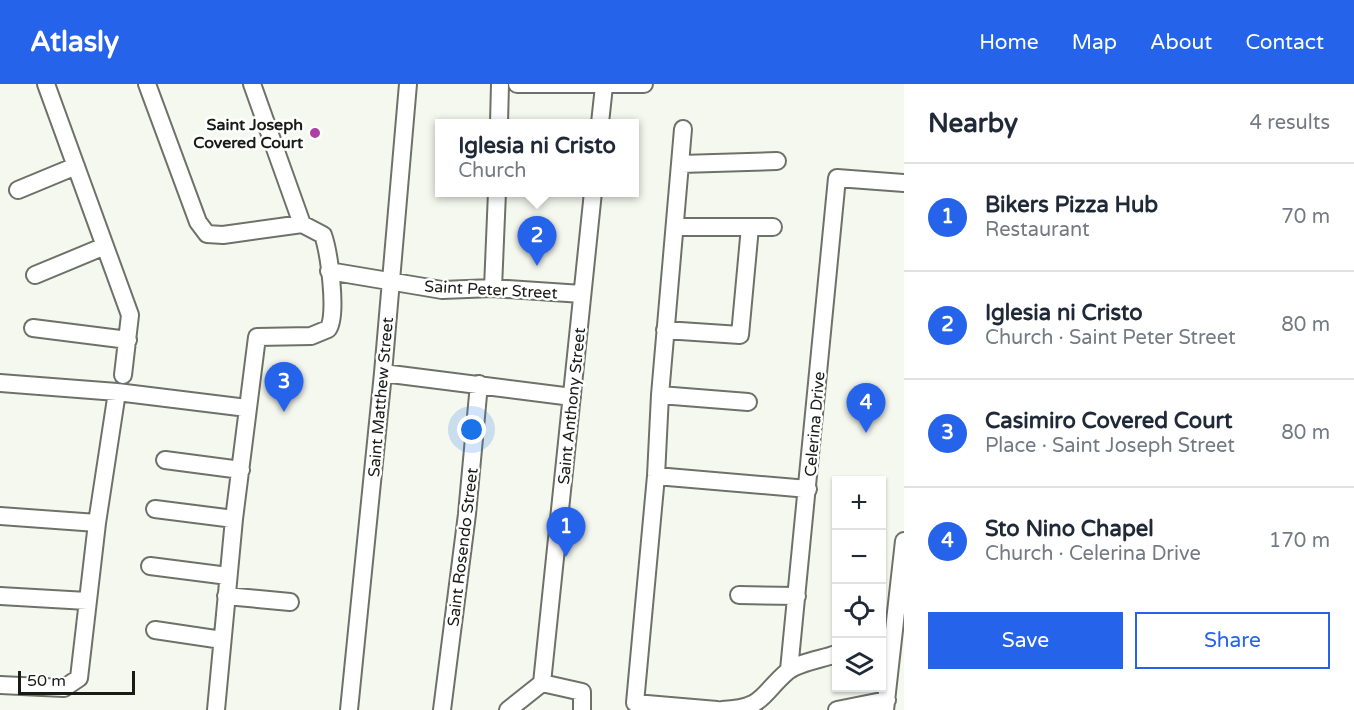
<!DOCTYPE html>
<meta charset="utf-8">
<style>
:root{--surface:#fff;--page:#f6f6f7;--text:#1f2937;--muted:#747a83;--line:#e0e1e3;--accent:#2563eb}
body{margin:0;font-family:"Varela Round",sans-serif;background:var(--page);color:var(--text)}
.controls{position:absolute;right:18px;bottom:18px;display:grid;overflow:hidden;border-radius:0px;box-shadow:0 2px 4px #0004}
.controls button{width:54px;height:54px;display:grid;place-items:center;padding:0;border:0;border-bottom:2px solid var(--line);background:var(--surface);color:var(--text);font:30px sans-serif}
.scale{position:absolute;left:18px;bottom:15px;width:117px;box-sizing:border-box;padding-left:6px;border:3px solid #191b17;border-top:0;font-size:16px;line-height:21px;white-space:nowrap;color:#191b17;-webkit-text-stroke:4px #fff;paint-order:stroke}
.you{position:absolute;left:472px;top:346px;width:21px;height:21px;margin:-15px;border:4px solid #fff;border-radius:50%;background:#1a73e8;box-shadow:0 0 0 9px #1a73e833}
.badge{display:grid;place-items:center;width:39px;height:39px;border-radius:50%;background:var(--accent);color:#fff;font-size:20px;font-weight:700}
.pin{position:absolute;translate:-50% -50px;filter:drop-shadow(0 2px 3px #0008)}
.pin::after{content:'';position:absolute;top:32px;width:21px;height:18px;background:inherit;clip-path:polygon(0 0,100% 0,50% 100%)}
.popup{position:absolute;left:435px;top:35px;width:204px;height:78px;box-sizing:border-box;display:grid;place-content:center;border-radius:0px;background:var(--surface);filter:drop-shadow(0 2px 4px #0005);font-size:20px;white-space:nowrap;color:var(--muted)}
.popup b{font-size:22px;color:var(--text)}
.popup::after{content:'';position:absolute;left:50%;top:100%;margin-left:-12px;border:12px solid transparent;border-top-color:var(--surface)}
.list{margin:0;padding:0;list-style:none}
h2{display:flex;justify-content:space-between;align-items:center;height:78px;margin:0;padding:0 24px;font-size:26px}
h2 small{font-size:20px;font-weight:400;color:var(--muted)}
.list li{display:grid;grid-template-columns:39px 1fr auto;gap:18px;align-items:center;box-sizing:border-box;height:108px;padding:0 24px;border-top:2px solid var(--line)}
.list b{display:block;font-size:22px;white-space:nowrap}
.list p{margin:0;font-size:20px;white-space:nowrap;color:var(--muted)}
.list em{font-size:20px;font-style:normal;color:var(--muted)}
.actions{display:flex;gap:12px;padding:18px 24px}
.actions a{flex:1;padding:14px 0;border:2px solid var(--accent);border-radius:0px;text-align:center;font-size:21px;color:var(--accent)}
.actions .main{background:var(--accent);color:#fff}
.icon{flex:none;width:33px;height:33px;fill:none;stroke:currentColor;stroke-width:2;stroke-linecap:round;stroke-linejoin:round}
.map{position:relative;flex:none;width:904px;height:626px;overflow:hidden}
header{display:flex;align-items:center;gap:36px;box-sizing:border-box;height:84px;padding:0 30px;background:var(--accent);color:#fff}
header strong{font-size:28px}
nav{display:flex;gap:33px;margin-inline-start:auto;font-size:21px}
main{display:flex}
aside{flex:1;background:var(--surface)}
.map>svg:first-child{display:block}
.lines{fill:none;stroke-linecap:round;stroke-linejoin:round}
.minor-casing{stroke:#6e7168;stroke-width:20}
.minor{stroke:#fff;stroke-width:16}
.poi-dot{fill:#a940a2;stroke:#fff;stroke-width:2}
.labels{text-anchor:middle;stroke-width:5;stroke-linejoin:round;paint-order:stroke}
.poi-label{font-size:16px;font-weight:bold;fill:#191b17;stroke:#fff;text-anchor:end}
.street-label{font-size:16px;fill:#191b17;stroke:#fff}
</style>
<header>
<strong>Atlasly</strong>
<nav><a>Home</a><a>Map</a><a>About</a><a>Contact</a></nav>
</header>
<main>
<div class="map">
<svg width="904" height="626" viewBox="0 0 904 626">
<rect width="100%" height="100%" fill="#f5f8ee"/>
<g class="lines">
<defs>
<path id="minor" d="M 46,0 L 130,231 L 123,291
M 147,0 L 198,138 L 207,150 L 223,151 L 302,140 L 323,151 C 329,168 338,232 328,245 L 311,252 L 257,253 L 234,435 L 216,626
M 252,0 L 302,140
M 517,0 L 644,0
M 499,39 L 500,0
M 600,39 L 604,2
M 683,45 L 660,311 L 748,318
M 681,80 L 777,77
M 18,106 L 76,82
M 675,143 L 773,143
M 329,187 L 442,206 L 493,204 L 582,210
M 35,191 L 105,162
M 493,204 L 497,108
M 33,244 L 128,256
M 665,246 L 740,251 L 750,143
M 383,289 L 572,313
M 0,299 L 117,308 L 247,324
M 660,311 L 656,392 L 635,619 L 717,626
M 165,376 L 241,386
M 656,392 L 808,405
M 155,425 L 234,435
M 0,432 L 97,439
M 150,482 L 228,492
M 739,511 L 797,512
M 0,512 L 87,517
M 226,512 L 290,518
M 155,546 L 222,556
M 789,586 L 837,94 L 904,99
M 542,599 L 582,608 L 582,626
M 0,601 L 64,604 L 79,594 L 97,439 L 117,308
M 349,626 L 383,289 L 408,0
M 442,626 L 467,430 L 479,300
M 508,626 L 542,599 L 593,108
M 722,626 C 765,624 760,611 788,587 C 799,578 823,575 836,570
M 837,626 L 887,616
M 885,626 L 904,457"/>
</defs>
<use href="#minor" class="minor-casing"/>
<use href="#minor" class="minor"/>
</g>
<circle class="poi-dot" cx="315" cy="49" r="6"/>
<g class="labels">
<g class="poi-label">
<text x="303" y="46">Saint Joseph<tspan x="303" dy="18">Covered Court</tspan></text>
</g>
<g class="street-label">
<text transform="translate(491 205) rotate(3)" y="6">Saint Peter Street</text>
<text transform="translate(380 313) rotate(-85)" y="6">Saint Matthew Street</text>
<text transform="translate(571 322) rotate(-84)" y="6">Saint Anthony Street</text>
<text transform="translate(814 340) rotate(-85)" y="6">Celerina Drive</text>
<text transform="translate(462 463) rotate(-83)" y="6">Saint Rosendo Street</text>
</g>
</g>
</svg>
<div class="controls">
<button>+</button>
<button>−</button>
<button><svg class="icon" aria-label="locate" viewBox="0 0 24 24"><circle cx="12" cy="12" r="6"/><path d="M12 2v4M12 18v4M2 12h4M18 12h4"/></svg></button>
<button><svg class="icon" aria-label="layers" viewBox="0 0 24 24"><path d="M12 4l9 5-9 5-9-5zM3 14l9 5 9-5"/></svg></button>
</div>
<div class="scale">50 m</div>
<div class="you"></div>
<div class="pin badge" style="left:566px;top:473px">1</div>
<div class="pin badge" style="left:537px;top:182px">2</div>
<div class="popup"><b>Iglesia ni Cristo</b>Church</div>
<div class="pin badge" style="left:284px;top:328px">3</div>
<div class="pin badge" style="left:866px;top:349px">4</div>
</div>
<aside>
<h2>Nearby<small>4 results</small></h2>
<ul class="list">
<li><span class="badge">1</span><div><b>Bikers Pizza Hub</b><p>Restaurant</p></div><em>70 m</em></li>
<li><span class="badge">2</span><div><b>Iglesia ni Cristo</b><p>Church · Saint Peter Street</p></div><em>80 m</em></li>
<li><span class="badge">3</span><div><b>Casimiro Covered Court</b><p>Place · Saint Joseph Street</p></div><em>80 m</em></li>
<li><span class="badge">4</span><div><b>Sto Nino Chapel</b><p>Church · Celerina Drive</p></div><em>170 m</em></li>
</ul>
<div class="actions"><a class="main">Save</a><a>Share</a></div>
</aside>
</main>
